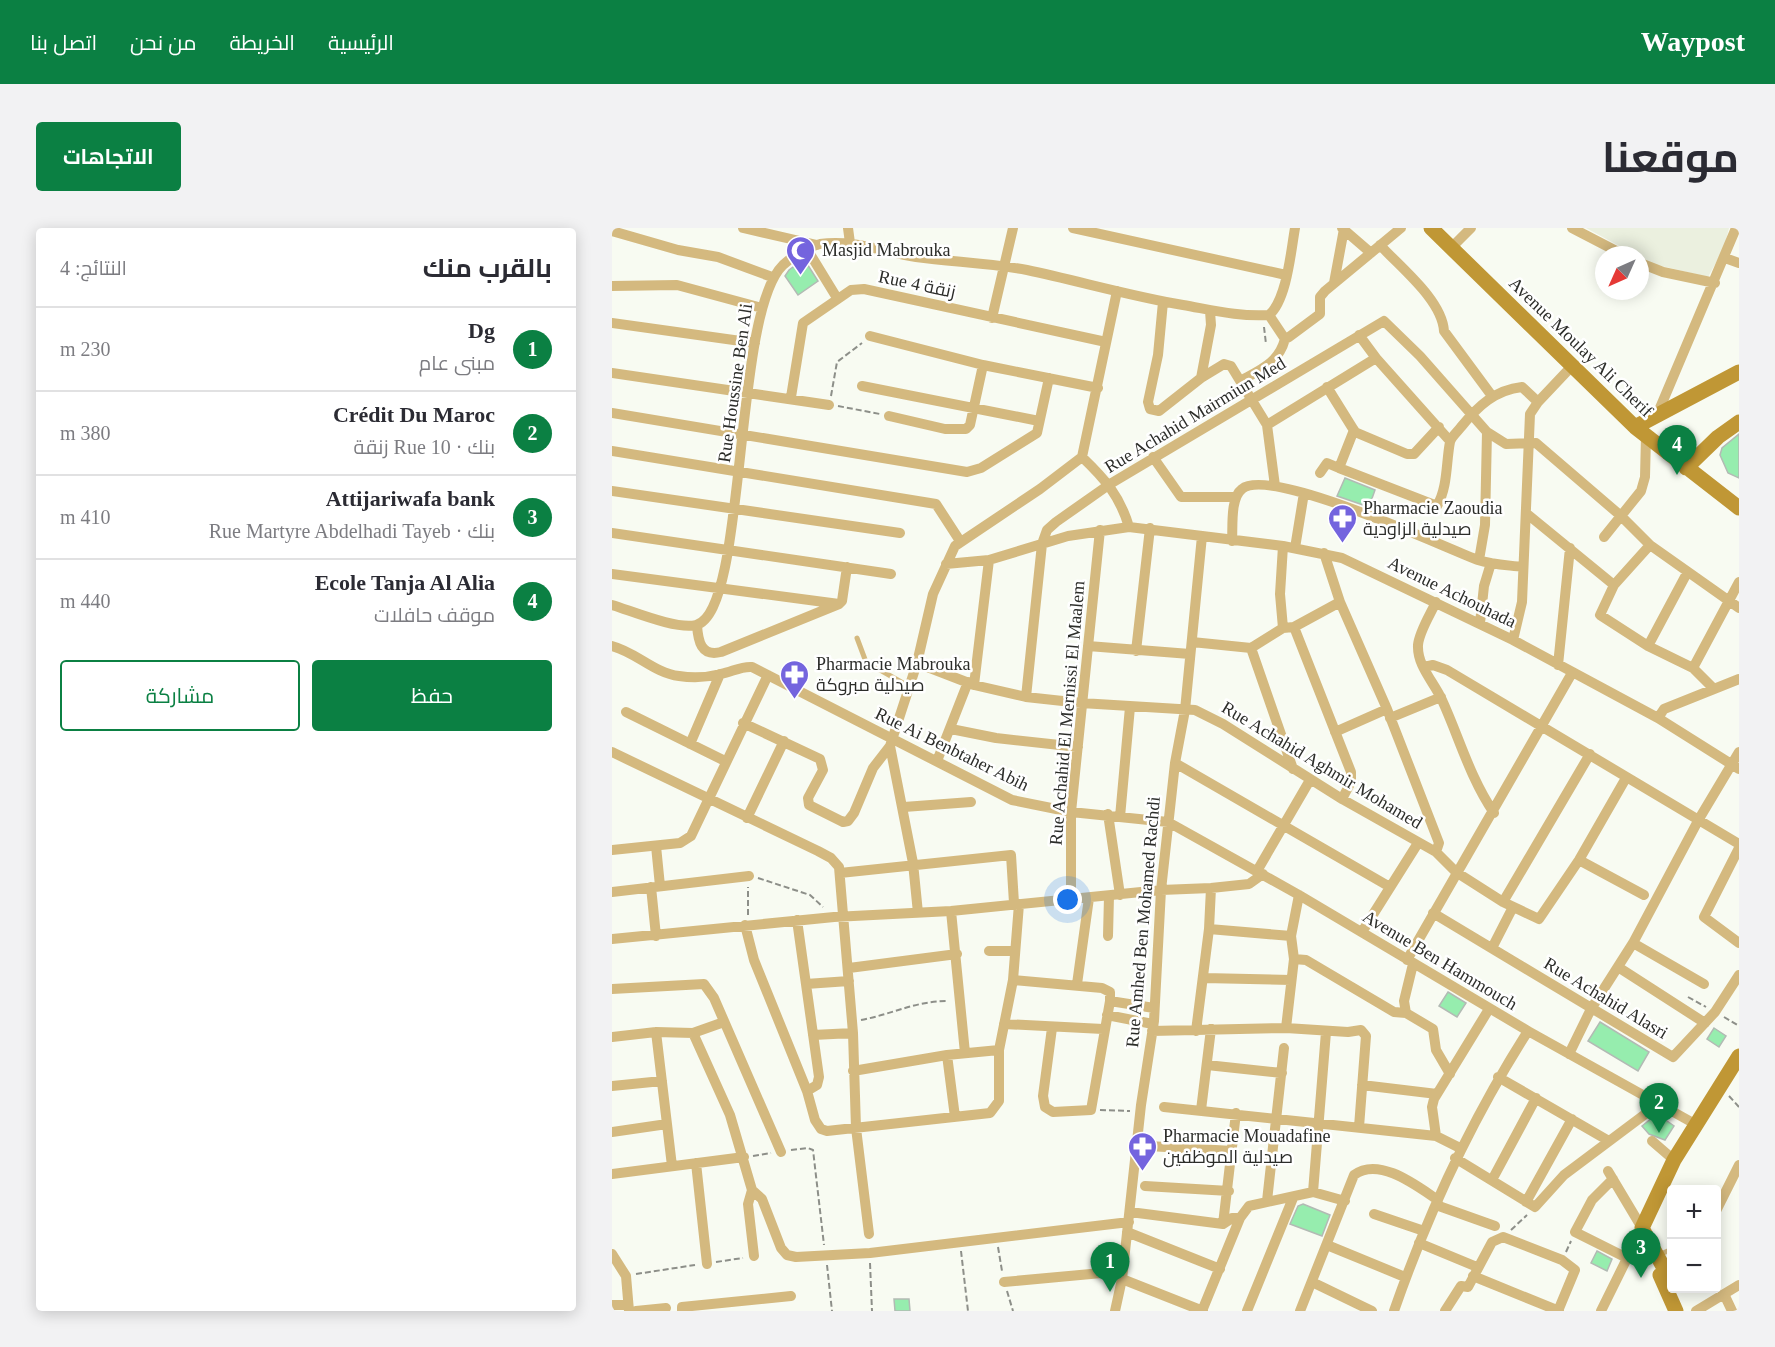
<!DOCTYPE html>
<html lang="ar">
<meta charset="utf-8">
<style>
:root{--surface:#fff;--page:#f2f2f3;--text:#2b2b33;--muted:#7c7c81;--line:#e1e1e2;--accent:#0b8043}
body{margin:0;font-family:"Times New Roman",Cairo,serif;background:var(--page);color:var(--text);direction:rtl}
.controls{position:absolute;right:18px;bottom:18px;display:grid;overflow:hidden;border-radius:6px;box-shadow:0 3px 15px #0003}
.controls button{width:54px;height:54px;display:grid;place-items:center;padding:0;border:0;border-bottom:2px solid var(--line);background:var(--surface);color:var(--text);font:30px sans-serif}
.compass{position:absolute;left:983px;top:18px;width:54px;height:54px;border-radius:50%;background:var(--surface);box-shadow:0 3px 15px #0003;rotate:225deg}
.you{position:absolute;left:456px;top:672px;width:21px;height:21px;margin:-15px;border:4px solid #fff;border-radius:50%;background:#1a73e8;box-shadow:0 0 0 9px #1a73e833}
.badge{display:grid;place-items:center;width:39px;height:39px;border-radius:50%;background:var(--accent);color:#fff;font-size:20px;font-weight:700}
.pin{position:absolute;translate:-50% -50px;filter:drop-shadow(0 2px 3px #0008)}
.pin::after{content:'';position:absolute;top:32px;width:21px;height:18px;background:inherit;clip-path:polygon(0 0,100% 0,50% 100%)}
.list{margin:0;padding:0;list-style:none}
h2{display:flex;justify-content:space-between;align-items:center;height:78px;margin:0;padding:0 24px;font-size:26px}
h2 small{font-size:20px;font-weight:400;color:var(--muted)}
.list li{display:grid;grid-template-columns:39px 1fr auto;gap:18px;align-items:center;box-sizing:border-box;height:84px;padding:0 24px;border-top:2px solid var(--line)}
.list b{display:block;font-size:22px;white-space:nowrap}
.list p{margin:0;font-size:20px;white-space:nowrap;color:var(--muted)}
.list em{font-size:20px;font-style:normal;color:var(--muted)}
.actions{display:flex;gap:12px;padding:18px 24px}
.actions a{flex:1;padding:14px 0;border:2px solid var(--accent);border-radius:6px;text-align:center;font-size:21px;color:var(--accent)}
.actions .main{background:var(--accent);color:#fff}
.map{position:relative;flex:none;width:1127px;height:1083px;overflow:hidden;direction:ltr;border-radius:6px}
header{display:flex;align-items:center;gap:36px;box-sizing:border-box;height:84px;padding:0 30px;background:var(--accent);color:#fff}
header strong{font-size:28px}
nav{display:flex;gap:33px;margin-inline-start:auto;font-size:21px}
.intro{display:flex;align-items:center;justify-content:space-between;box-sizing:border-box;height:144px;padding:0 36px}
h1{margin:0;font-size:42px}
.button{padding:15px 27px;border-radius:6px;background:var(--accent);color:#fff;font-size:21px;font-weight:700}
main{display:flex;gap:36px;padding:0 36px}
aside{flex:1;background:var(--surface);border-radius:6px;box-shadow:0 3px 15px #0003}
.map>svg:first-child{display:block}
.built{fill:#ebf0df}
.building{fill:#96edae;stroke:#b2bab4;stroke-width:1.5}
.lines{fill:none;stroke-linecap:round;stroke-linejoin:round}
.path{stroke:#8d8f89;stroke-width:2;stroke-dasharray:6 3;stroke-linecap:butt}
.lane{stroke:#d4b97f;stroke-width:5}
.street{stroke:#d4b97f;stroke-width:10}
.secondary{stroke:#c09735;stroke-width:15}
.labels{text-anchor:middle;stroke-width:5;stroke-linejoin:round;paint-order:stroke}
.poi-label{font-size:18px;fill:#2c2d2a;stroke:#fff;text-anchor:start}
.street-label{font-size:18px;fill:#2c2d2a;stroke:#fff}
</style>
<header>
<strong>Waypost</strong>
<nav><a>الرئيسية</a><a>الخريطة</a><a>من نحن</a><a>اتصل بنا</a></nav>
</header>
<div class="intro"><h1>موقعنا</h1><a class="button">الاتجاهات</a></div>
<main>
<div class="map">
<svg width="1127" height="1083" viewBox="0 0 1127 1083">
<rect width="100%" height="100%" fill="#f8fbf2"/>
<path class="built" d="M 974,0 L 1117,0 L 1112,20 L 1096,49 L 1041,36 Z"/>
<path class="building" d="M 192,31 L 206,53 L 186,67 L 173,48 L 177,42 Z
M 1127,206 L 1127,250 L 1116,245 L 1108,227 L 1110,220 Z
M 733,250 L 763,262 L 757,279 L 725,268 Z
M 836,764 L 854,775 L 845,789 L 827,778 Z
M 988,794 L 1037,824 L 1026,843 L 976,813 Z
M 1102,800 L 1114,808 L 1107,819 L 1095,811 Z
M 1045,886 L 1062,898 L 1053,912 L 1037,906 L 1030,898 Z
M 691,976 L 718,987 L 710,1008 L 678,996 L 686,978 Z
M 985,1023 L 1000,1031 L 995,1043 L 979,1035 Z
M 282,1071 L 297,1071 L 298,1083 L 283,1083 Z"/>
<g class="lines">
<path class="path" d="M 652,99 L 654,116
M 219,168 L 225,134 L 250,115
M 226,178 L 268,186
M 146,650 L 198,667 L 211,679
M 136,687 L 136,659
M 1076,769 L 1094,779
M 1112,789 L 1127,798
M 249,792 C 281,786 303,773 336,773
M 1117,868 L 1127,879
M 488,882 L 518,883
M 179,922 L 196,920 L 201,922 L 212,1017
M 141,928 L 159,925
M 899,1002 L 915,987
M 386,1019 L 390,1043
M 349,1023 L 356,1083
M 954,1024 L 959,1013
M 104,1034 L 131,1030
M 258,1035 L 260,1083
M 215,1037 L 220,1083
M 24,1046 L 83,1037
M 1104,1047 L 1108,1056
M 395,1063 L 401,1083"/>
<path class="lane" d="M 245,410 L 254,434 L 298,459
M 1047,1027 L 1060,1021"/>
<path class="street" d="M 131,0 L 205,17
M 236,0 L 238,15
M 461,0 L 674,47
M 730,0 L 759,25
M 960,0 L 1012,27
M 0,3 L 66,22 L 106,29 L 160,49
M 768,17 C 789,40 830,72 832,103 L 880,168
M 839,20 L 859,0
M 195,21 L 225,70
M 1113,30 L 1127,35
M 1028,35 L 1051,44 L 1103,55
M 722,55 L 732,1
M 0,58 L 65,57 L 150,80
M 551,74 L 546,127 L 536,174 L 538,181 L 547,183 L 589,150 L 612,136 L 619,138 L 655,197 L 663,258
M 657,87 L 673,111 L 677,109 L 708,86 L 708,69 L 713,63 L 789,0
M 657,87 C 675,72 679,22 683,0
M 380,90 L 401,0
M 0,95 L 143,115
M 747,107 L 764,130 L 838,213
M 258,108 L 371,137 L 486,160
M 0,145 L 217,177
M 589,150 L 599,97 L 598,83
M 630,152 C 650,141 667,134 673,111
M 250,158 L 427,193
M 715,159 L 743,204 L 795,226 L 802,226 L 827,199
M 179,169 L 191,95 L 239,62 L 252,61 L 494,114
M 0,185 L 355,244 L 369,240 L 425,205 L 437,150
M 1045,187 L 1124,0
M 277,188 L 333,201 L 354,201 L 358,197 L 371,137
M 655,197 L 764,130
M 0,223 L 324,276 L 348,313
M 470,229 C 493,251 508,268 517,299
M 541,229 L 569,269 L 623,269
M 727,240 L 825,278 C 836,259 834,234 838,214 C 839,209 846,203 849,199 C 866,178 883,162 910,159 L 926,174
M 708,245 L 715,235 L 727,240 L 742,202
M 0,263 L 288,305
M 914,285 L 1002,357
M 0,305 L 279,346
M 992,309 L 1029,263 L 1033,249 L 1034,208
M 620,313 C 621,299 618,270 630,261 C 658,238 829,318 866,332 C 881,337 896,337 911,339
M 1038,317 L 1002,357 L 988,387 L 1036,418 L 1081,440 L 1101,460
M 671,318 L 668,366 L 671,400
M 683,320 L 692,265
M 712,325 L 728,374 L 775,481 L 827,615 L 824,624
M 867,332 L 873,297 L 875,204
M 334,336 L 377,332 L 456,308 L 517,299 L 671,318 L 730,330 L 901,412 L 1046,490 L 1127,541
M 0,346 L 227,376
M 824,374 C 818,387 807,404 806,417 C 805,438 822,454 830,472 C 847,509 858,550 882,585
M 0,377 C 20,383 65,402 84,397 C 136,384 120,86 171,37 C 181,28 195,19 208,16 C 241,11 272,24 304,29 C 340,34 378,35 415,42 C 467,53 518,68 571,77 C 600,82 627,89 657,87
M 868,395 L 872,358 L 879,335
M 85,397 C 86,413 89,429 109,424 L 227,376 L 230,373 L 235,339
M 682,399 L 739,544 L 739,554 L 730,571
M 901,412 L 910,374 L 918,186 L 926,174 L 960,138
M 580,414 L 639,420 L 671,400 L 682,399 L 728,374
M 0,418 C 24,424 42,445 67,448 C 80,450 97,449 109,446 C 120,444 129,438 140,439 L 400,572 L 459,584 L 556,594 L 687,667 L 916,803 L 1083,896
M 476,418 L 578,426
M 1036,418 L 1075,345
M 639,420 L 681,541
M 524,423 L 538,300
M 305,435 L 362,457 L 414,469 L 469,475 L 583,482 L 611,496 L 730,571 L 824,624 L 844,644 L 891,674 L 927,691 L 967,632 L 1014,550
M 946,437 L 958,320
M 812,439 L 821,437 L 835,442 L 1127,616
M 1081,440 L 1127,354
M 362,457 L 377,332
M 414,469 L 430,316 L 435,302 L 444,294 L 498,256 L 772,93 L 808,128 L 875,204 L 894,216 L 924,215 L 1009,288 L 1038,317 L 1127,380
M 14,484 L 113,533
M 778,490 L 829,469
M 1046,490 L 1052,481 L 1127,451
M 131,495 L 208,531 L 211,542 L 196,570 L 197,577 L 231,594 L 236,593 L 242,585 L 261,540 L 278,518
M 339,501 L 384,510 L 466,519
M 723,504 L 775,481
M 78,516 L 108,446
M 0,524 L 206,623 L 219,630 L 227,639 L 241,805 L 244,900 L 257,1006
M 325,533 L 356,454
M 563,535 L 778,659
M 292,579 L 359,574
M 496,586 L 508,667
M 508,589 L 518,479
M 135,590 L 172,513
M 44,618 L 48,658
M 1127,620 L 1092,689 L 1127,715
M 0,622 L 68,615 L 79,608 L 156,447
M 967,632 L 1032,667
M 645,643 L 698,552
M 228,645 L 399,627 L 402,675
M 39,659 L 44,708
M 0,664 L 137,648
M 459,672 L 459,584 L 488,302
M 891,674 L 978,526
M 339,683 L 353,825
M 306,685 L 301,635 L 278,518 L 305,435 L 321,366 L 343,318 L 428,261 L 470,229 L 505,63
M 821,685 L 1061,829 L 1103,784 L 1127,747
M 185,692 L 207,849 L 205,857 L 195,863
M 133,697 L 142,732 L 195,863 L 203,892 L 209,901 L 215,903 L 378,885 L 387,873 L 387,822 L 401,752 L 407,676
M 597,701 L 679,708
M 750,704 L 806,615
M 496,708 L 497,668
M 0,711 L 222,689 L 339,683 L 549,662 L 599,660 L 637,656 L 651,646
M 1021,715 L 1092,756
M 880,720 L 901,679
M 377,723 L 403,723
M 682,731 L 694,732 L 782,784 L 794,785 L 821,801 L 824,822 L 838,846
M 795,732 L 960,445
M 1006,739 L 1093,795
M 237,740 L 345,726
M 592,750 L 679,752
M 401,752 L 490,760 L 498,764 L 498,773
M 194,756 L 237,753
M 465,756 L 477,670
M 0,761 L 92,756 L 102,770 L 169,924
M 794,785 L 792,773 L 801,736
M 495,787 L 541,796
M 392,796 L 491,801
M 440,800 L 431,868 L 433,879 L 441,884 L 479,882 L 498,773 L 542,780
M 674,800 L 682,731 L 679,708 L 687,667
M 540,803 L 674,800 L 736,804 L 749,802 L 754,808 L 747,899
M 584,803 L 597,701 L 599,660
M 44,804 L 60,938
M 81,805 L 112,794
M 201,807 L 241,805
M 0,809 L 44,804 L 81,805 L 118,887 L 140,962 L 150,971 L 169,1020 L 175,1027 L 184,1029 L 258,1025 L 517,994
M 957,826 L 979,781 L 1021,715 L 1087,591 L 1127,524
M 335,827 L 343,889
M 595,837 L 670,845
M 241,843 L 335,827 L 387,822
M 886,849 L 997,913
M 750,857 L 825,866
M 0,858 L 50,853
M 552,879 L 824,908 L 848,920
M 589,882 L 599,801
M 0,904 L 55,896
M 824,908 L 820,879 L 822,871 L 877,781
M 1040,913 L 1062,932
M 537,918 L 620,923
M 843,930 L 923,979 L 952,947 L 1036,884
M 84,935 L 95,1036
M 0,946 L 132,929
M 1001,951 L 980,972 L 963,1004 L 1015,1030
M 880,952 L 924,870
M 533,958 L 617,963
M 140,962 L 136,976 L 142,1028
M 701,964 L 714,804
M 655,973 L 672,820
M 914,974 L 960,891
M 824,977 L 883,998
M 1104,983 L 1127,937
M 518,984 L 611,996 L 620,990 L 628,990 L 637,978 L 701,964 L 733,973
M 762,986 L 812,1003
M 611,996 L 624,885
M 515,1004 L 608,1041
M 807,1015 L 865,1039
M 715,1017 L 793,1049
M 0,1026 L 14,1048 L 17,1083
M 861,1048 L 947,1083
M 510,1051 L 591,1083
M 392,1054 L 511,1043
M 700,1054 L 760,1083
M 1112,1066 L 1120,1083
M 0,1077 L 16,1077
M 24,1083 L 54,1080
M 70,1083 L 70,1079 L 179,1068
M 503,1083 L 510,1051 L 529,877 L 542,793 L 549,662 L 563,535 L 573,482 L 590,308
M 590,1083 L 628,990
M 635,1083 L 681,970
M 688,1083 L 742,947 C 767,928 805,958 826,972
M 782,1083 C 816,985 860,891 916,803
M 833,1083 L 849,1058 L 856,1059 L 880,1014 L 891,1009 L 950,1032 L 963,1042 L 946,1083
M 989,1083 L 1030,1000 L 996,943
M 1084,1083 L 1127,1057"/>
<path class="secondary" d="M 819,0 L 1023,199 L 1127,280
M 1023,199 L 1127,144
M 1074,240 L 1106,209 L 1127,194
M 1048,1047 L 1064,1083
M 1060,1055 L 1030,1000 L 1062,932 L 1127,828"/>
</g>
<defs>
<symbol id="mosque-pin" viewBox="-11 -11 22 30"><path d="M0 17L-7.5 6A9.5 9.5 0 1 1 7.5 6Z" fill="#7464de" stroke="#fff"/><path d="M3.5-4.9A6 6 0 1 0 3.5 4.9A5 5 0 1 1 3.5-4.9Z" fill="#fff"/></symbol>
<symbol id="pharmacy-pin" viewBox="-11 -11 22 30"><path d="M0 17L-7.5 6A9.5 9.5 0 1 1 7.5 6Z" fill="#7464de" stroke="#fff"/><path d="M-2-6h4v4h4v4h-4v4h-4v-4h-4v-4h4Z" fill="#fff"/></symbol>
</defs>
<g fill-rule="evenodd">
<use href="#mosque-pin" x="172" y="6" width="33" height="45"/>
<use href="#pharmacy-pin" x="714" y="274" width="33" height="45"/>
<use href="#pharmacy-pin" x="166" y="430" width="33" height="45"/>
<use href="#pharmacy-pin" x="514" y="902" width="33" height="45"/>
</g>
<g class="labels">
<g class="poi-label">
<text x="210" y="28">Masjid Mabrouka</text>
<text x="751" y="286">Pharmacie Zaoudia<tspan x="751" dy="21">صيدلية الزاودية</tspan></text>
<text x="204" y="442">Pharmacie Mabrouka<tspan x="204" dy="21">صيدلية مبروكة</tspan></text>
<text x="551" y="914">Pharmacie Mouadafine<tspan x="551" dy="21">صيدلية الموظفين</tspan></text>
</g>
<g class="street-label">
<text transform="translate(305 56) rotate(12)" y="6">Rue 4 زنقة</text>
<text transform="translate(969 119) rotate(44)" y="6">Avenue Moulay Ali Cherif</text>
<text transform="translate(123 155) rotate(-82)" y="6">Rue Houssine Ben Ali</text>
<text transform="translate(583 187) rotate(-31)" y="6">Rue Achahid Mairmiun Med</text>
<text transform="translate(840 364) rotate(26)" y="6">Avenue Achouhada</text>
<text transform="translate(455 485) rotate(-85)" y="6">Rue Achahid El Mernissi El Maalem</text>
<text transform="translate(340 521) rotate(26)" y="6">Rue Ai Benbtaher Abih</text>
<text transform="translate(710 537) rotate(31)" y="6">Rue Achahid Aghmir Mohamed</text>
<text transform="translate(531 694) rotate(-85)" y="6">Rue Amhed Ben Mohamed Rachdi</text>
<text transform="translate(828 732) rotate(31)" y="6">Avenue Ben Hammouch</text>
<text transform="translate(994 770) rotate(31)" y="6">Rue Achahid Alasri</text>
</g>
</g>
</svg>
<div class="controls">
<button>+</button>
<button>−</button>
</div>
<svg class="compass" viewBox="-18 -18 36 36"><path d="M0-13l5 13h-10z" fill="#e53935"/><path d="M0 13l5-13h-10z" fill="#7c7c81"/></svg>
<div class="you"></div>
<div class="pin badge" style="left:498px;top:1064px">1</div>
<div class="pin badge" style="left:1047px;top:905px">2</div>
<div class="pin badge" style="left:1029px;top:1050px">3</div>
<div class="pin badge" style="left:1065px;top:247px">4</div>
</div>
<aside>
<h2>بالقرب منك<small>النتائج: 4</small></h2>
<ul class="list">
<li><span class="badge">1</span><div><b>Dg</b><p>مبنى عام</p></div><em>230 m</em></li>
<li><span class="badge">2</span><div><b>Crédit Du Maroc</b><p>بنك · Rue 10 زنقة</p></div><em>380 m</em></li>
<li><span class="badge">3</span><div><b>Attijariwafa bank</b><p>بنك · Rue Martyre Abdelhadi Tayeb</p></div><em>410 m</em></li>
<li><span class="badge">4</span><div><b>Ecole Tanja Al Alia</b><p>موقف حافلات</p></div><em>440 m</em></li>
</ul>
<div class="actions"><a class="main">حفظ</a><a>مشاركة</a></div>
</aside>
</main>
